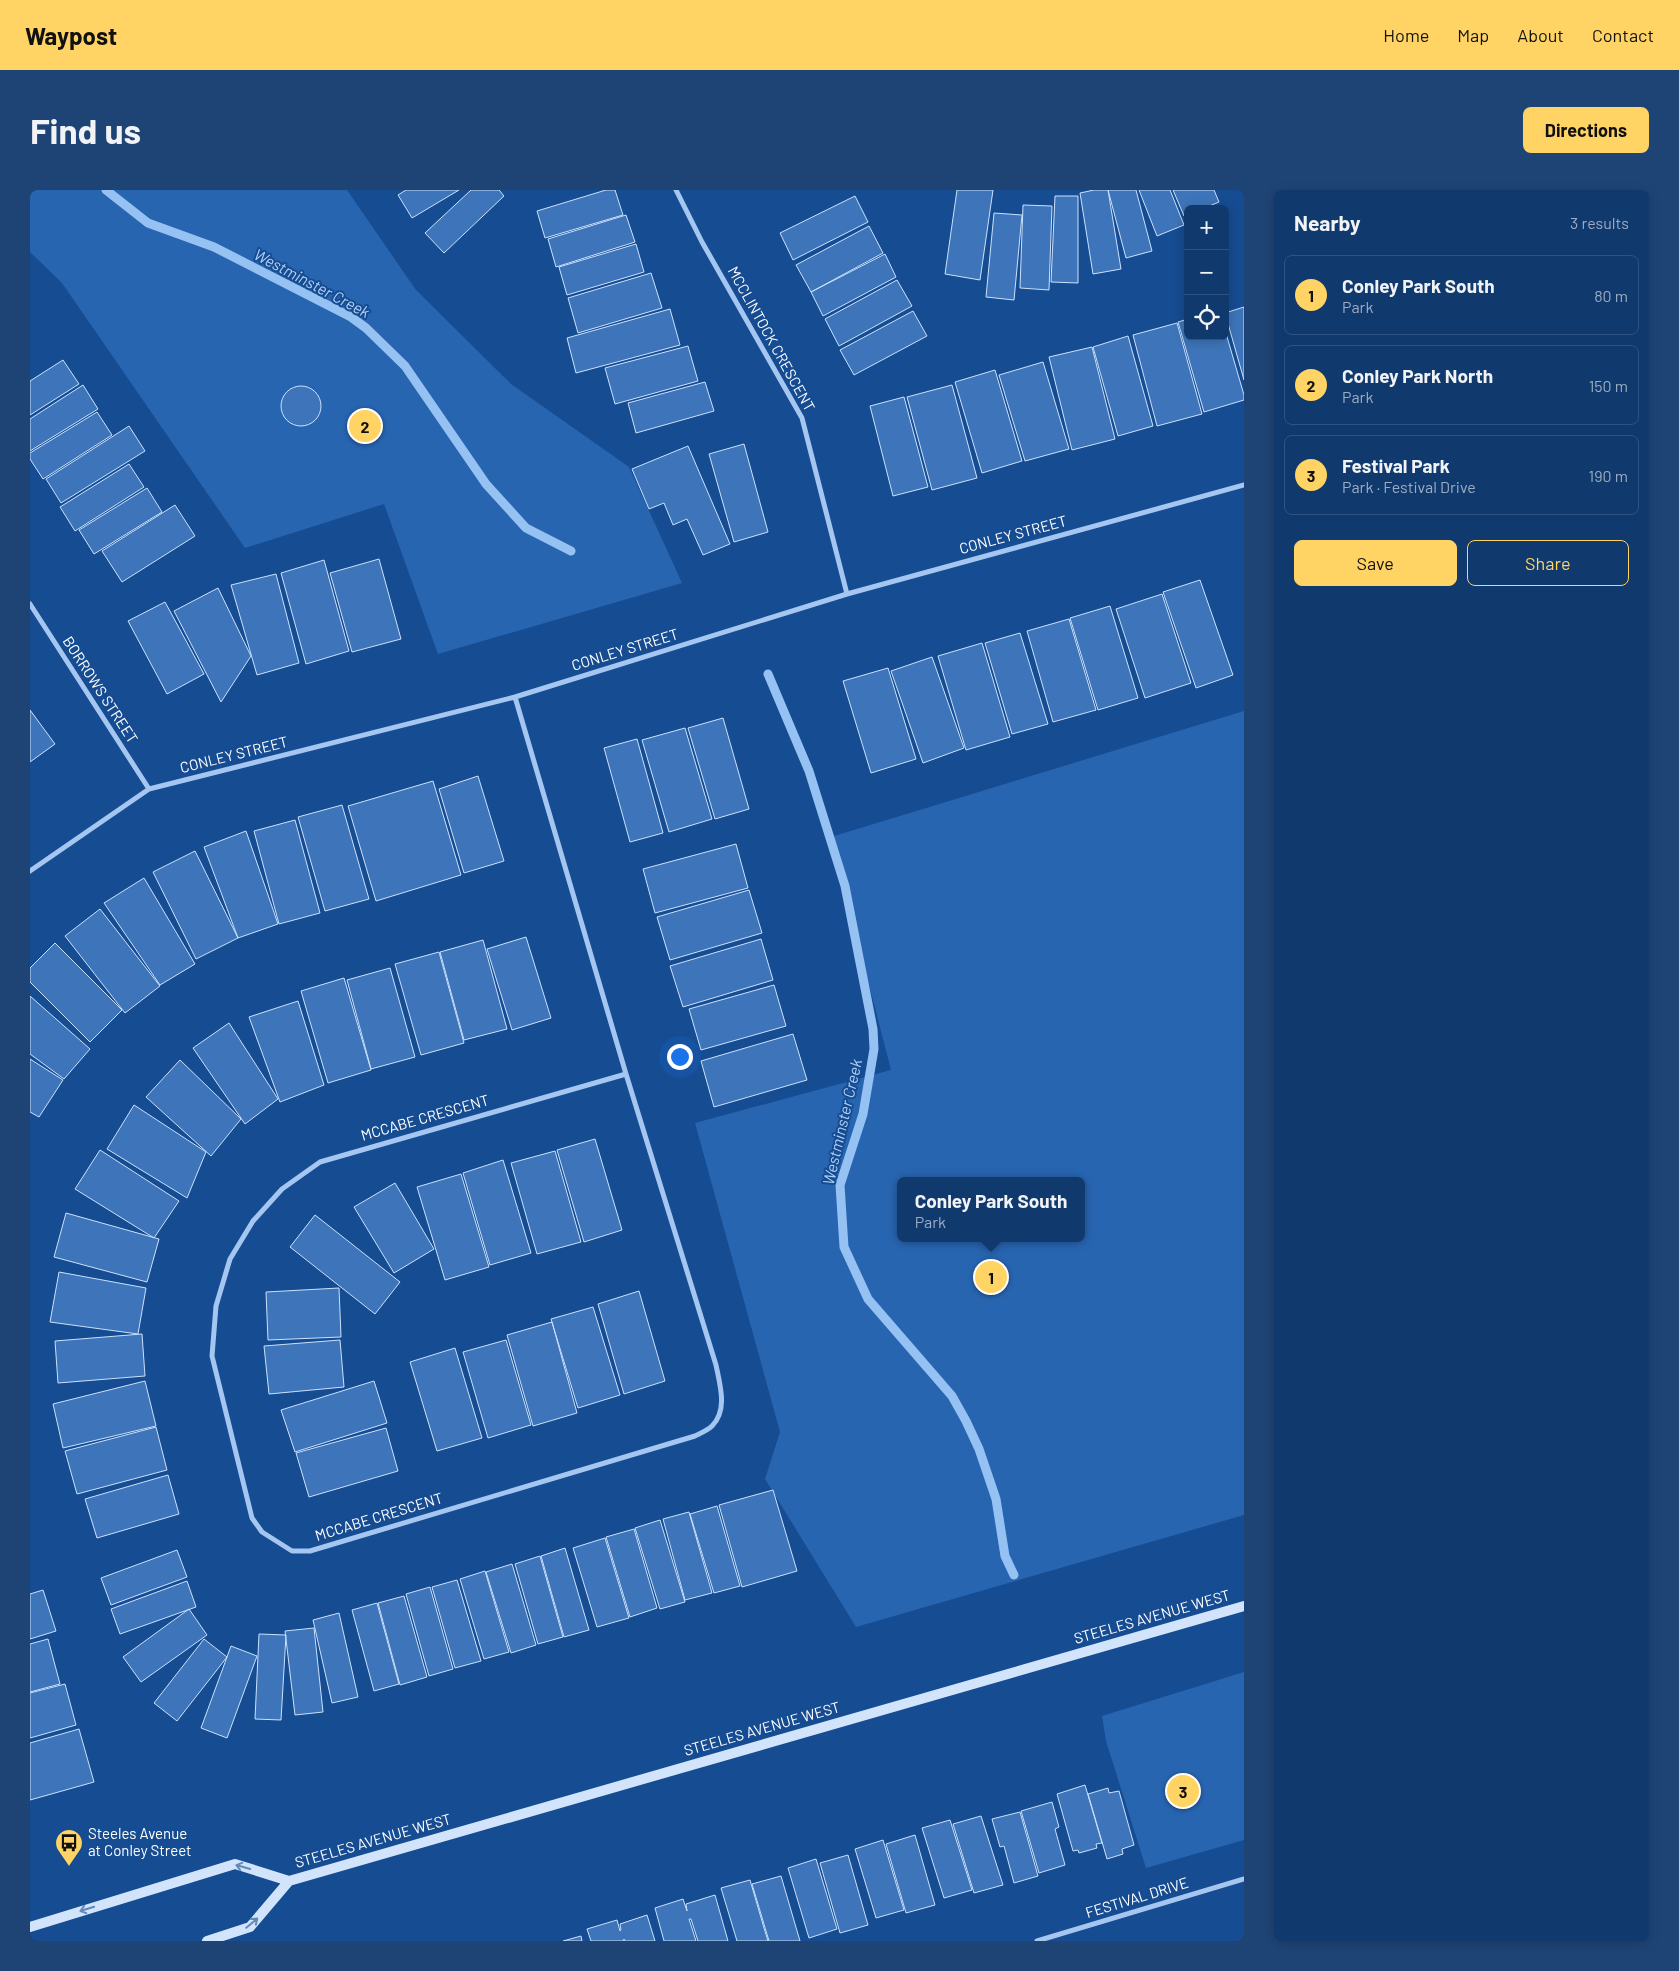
<!DOCTYPE html>
<meta charset="utf-8">
<style>
:root{--surface:#10396e;--page:#1e4476;--text:#f1f3f6;--muted:#9cacc2;--line:#305381;--accent:#ffd364}
body{margin:0;font-family:Barlow,sans-serif;background:var(--page);color:var(--text)}
.controls{position:absolute;right:15px;top:15px;display:grid;overflow:hidden;border-radius:8px;box-shadow:0 2px 12px #0003}
.controls button{width:45px;height:45px;display:grid;place-items:center;padding:0;border:0;border-bottom:1px solid var(--line);background:var(--surface);color:var(--text);font:25px sans-serif}
.you{position:absolute;left:649px;top:866px;width:18px;height:18px;margin:-12px;border:4px solid #fff;border-radius:50%;background:#1a73e8;box-shadow:0 0 0 8px #1a73e833}
.badge{display:grid;place-items:center;width:32px;height:32px;border-radius:50%;background:var(--accent);color:#111;font-size:16px;font-weight:700}
.pin{position:absolute;translate:-50% -50%;border:2px solid #fff;box-shadow:0 1px 5px #0006}
.popup{position:absolute;left:867px;top:987px;width:188px;height:65px;box-sizing:border-box;display:grid;place-content:center;border-radius:8px;background:var(--surface);filter:drop-shadow(0 1px 4px #0005);font-size:16px;white-space:nowrap;color:var(--muted)}
.popup b{font-size:19px;color:var(--text)}
.popup::after{content:'';position:absolute;left:50%;top:100%;margin-left:-10px;border:10px solid transparent;border-top-color:var(--surface)}
.list{margin:0;padding:0;list-style:none}
h2{display:flex;justify-content:space-between;align-items:center;height:65px;margin:0;padding:0 20px;font-size:21px}
h2 small{font-size:16px;font-weight:400;color:var(--muted)}
.list li{display:grid;grid-template-columns:32px 1fr auto;gap:15px;align-items:center;box-sizing:border-box;height:80px;margin:0 10px 10px;padding:0 10px;border:1px solid var(--line);border-radius:8px}
.list b{display:block;font-size:19px;white-space:nowrap}
.list p{margin:0;font-size:16px;white-space:nowrap;color:var(--muted)}
.list em{font-size:16px;font-style:normal;color:var(--muted)}
.actions{display:flex;gap:10px;padding:15px 20px}
.actions a{flex:1;padding:11px 0;border:1px solid var(--accent);border-radius:8px;text-align:center;font-size:18px;color:var(--accent)}
.actions .main{background:var(--accent);color:#111}
.icon{flex:none;width:28px;height:28px;fill:none;stroke:currentColor;stroke-width:2;stroke-linecap:round;stroke-linejoin:round}
.map{position:relative;flex:none;width:1214px;height:1751px;overflow:hidden;border-radius:8px}
header{display:flex;align-items:center;gap:30px;box-sizing:border-box;height:70px;padding:0 25px;background:var(--accent);color:#111}
header strong{font-size:24px}
nav{display:flex;gap:28px;margin-inline-start:auto;font-size:18px}
.intro{display:flex;align-items:center;justify-content:space-between;box-sizing:border-box;height:120px;padding:0 30px}
h1{margin:0;font-size:35px}
.button{padding:12px 22px;border-radius:8px;background:var(--accent);color:#111;font-size:18px;font-weight:700}
main{display:flex;gap:30px;padding:0 30px}
aside{flex:1;background:var(--surface);border-radius:8px;box-shadow:0 2px 12px #0003}
.map>svg:first-child{display:block}
.green{fill:#2865b1;fill-rule:evenodd}
.lines{fill:none;stroke-linecap:round;stroke-linejoin:round}
.stream{stroke:#96c1f3;stroke-width:9}
.building{fill:#3e75ba;stroke:#cbe1fc}
.street{stroke:#a4c6f1;stroke-width:5}
.secondary{stroke:#d2e4fb;stroke-width:10}
.oneway{stroke:#6189bc}
.labels{text-anchor:middle;stroke-width:4;stroke-linejoin:round;paint-order:stroke}
.street-label{font-size:15px;fill:#fff;stroke:#164c92}
.poi-label{font-size:15px;fill:#fff;stroke:#164c92;text-anchor:start}
.water-label{font-size:16px;font-style:italic;fill:#b0d1f8;stroke:#164c92}
</style>
<header>
<strong>Waypost</strong>
<nav><a>Home</a><a>Map</a><a>About</a><a>Contact</a></nav>
</header>
<div class="intro"><h1>Find us</h1><a class="button">Directions</a></div>
<main>
<div class="map">
<svg width="1214" height="1751" viewBox="0 0 1214 1751">
<rect width="100%" height="100%" fill="#164c92"/>
<path class="green" d="M 0,0 L 317,0 L 386,100 L 481,194 L 599,277 L 652,393 L 408,464 L 354,314 L 215,358 L 32,93 L 0,62 Z
M 1214,521 L 1214,1325 L 826,1437 L 735,1289 L 750,1242 L 665,933 L 861,880 L 801,647 ZM 871,991 L 1051,991 L 1051,1048 L 871,1048 Z
M 1214,1482 L 1214,1650 L 1116,1678 L 1076,1551 L 1072,1526 Z"/>
<g class="lines">
<path class="stream" d="M 76,0 L 118,33 L 184,57 L 321,127 L 336,138 L 375,176 L 456,294 L 496,338 L 541,361
M 738,484 L 779,581 L 815,696 L 843,839 L 844,859 L 833,924 L 810,995 L 814,1057 L 838,1109 L 922,1206 L 936,1231 L 949,1259 L 966,1309 L 975,1366 L 984,1385"/>
</g>
<path class="building" d="M 376,0 L 429,0 L 382,28 L 368,5 Z
M 441,0 L 469,0 L 474,6 L 414,63 L 395,43 Z
M 576,0 L 585,0 L 593,25 L 515,48 L 507,21 Z
M 927,0 L 963,0 L 950,90 L 915,84 Z
M 1064,0 L 1078,0 L 1091,79 L 1063,84 L 1050,3 Z
M 1078,0 L 1106,0 L 1122,61 L 1096,68 Z
M 1109,0 L 1140,0 L 1154,35 L 1127,46 Z
M 1143,0 L 1184,0 L 1189,12 L 1172,19 L 1158,19 L 1158,25 L 1154,26 Z
M 825,6 L 838,32 L 763,70 L 750,43 Z
M 1025,6 L 1048,6 L 1048,93 L 1021,92 Z
M 993,15 L 1022,16 L 1019,100 L 990,98 Z
M 964,23 L 992,25 L 984,110 L 956,107 Z
M 596,25 L 605,52 L 526,77 L 518,49 Z
M 839,36 L 853,63 L 781,102 L 766,75 Z
M 606,54 L 614,82 L 537,105 L 529,77 Z
M 855,64 L 866,87 L 793,126 L 781,102 Z
M 621,83 L 632,118 L 548,143 L 538,108 Z
M 867,90 L 882,116 L 809,156 L 795,129 Z
M 1214,117 L 1214,190 L 1195,123 Z
M 640,119 L 650,155 L 546,183 L 537,148 Z
M 883,121 L 897,146 L 824,185 L 810,160 Z
M 1158,129 L 1158,146 L 1195,146 L 1195,140 L 1214,205 L 1214,210 L 1174,222 L 1148,132 Z
M 1147,133 L 1172,224 L 1127,236 L 1103,145 Z
M 1098,146 L 1123,236 L 1088,246 L 1063,157 Z
M 658,156 L 668,191 L 585,214 L 575,178 Z
M 1062,157 L 1085,249 L 1042,260 L 1019,167 Z
M 33,170 L 49,194 L 0,225 L 0,191 Z
M 1013,172 L 1039,259 L 995,271 L 969,185 Z
M 965,180 L 992,271 L 952,283 L 925,192 Z
M 675,192 L 684,221 L 606,243 L 598,213 Z
M 53,195 L 68,219 L 0,261 L 0,229 Z
M 922,195 L 947,288 L 902,300 L 877,207 Z
M251 216a20 20 0 1 1 40 0a20 20 0 1 1-40 0Z
M 874,207 L 898,297 L 863,306 L 840,216 Z
M 67,222 L 82,245 L 13,289 L 0,269 L 0,263 Z
M 99,236 L 115,261 L 31,313 L 16,289 Z
M 714,254 L 738,342 L 704,352 L 679,264 Z
M 658,256 L 700,354 L 673,365 L 657,329 L 643,335 L 634,313 L 619,319 L 602,279 Z
M 99,274 L 114,297 L 45,341 L 30,317 Z
M 117,298 L 132,322 L 64,364 L 49,340 Z
M 145,315 L 165,346 L 92,392 L 72,361 Z
M 349,369 L 371,449 L 322,462 L 300,383 Z
M 294,370 L 319,461 L 276,474 L 251,383 Z
M 246,384 L 269,473 L 227,485 L 201,395 Z
M 1170,390 L 1203,485 L 1166,498 L 1133,402 Z
M 188,398 L 221,466 L 191,512 L 144,421 Z
M 1132,404 L 1161,493 L 1115,508 L 1086,419 Z
M 135,412 L 174,484 L 137,504 L 98,431 Z
M 1080,416 L 1108,508 L 1068,520 L 1040,428 Z
M 1039,429 L 1066,520 L 1023,532 L 997,441 Z
M 990,443 L 1018,534 L 982,544 L 955,453 Z
M 952,453 L 980,547 L 936,560 L 908,466 Z
M 902,467 L 934,558 L 893,573 L 861,481 Z
M 858,478 L 886,569 L 841,583 L 813,491 Z
M 0,520 L 25,554 L 0,572 Z
M 693,528 L 719,619 L 685,629 L 658,538 Z
M 655,538 L 682,629 L 639,642 L 612,550 Z
M 607,549 L 633,643 L 600,652 L 574,558 Z
M 448,586 L 474,671 L 434,683 L 409,599 Z
M 403,591 L 431,685 L 346,711 L 318,616 Z
M 312,615 L 339,709 L 295,721 L 268,627 Z
M 265,630 L 290,723 L 249,734 L 224,641 Z
M 216,641 L 248,734 L 208,748 L 174,657 Z
M 706,654 L 718,698 L 625,723 L 613,679 Z
M 165,661 L 208,748 L 166,769 L 123,682 Z
M 114,688 L 165,774 L 130,795 L 74,713 Z
M 719,700 L 732,743 L 640,770 L 627,727 Z
M 70,719 L 130,796 L 95,823 L 35,746 Z
M 496,747 L 521,828 L 482,840 L 457,759 Z
M 731,749 L 743,790 L 653,817 L 640,776 Z
M 453,750 L 477,839 L 434,850 L 410,762 Z
M 25,753 L 92,820 L 60,852 L 0,792 L 0,778 Z
M 409,762 L 434,853 L 391,865 L 365,774 Z
M 360,778 L 385,867 L 341,879 L 317,790 Z
M 314,788 L 341,880 L 298,893 L 271,801 Z
M 744,795 L 756,836 L 671,860 L 659,819 Z
M 0,806 L 60,859 L 34,889 L 0,864 Z
M 268,811 L 294,895 L 250,912 L 219,827 Z
M 199,833 L 248,909 L 215,934 L 163,858 Z
M 763,844 L 777,890 L 684,917 L 671,871 Z
M 0,869 L 33,890 L 9,927 L 0,922 Z
M 150,870 L 211,929 L 181,966 L 116,907 Z
M 104,915 L 176,962 L 157,1008 L 77,959 Z
M 565,949 L 592,1040 L 554,1052 L 527,960 Z
M 70,960 L 149,1011 L 124,1048 L 45,999 Z
M 525,961 L 551,1052 L 507,1064 L 481,973 Z
M 473,970 L 501,1063 L 460,1075 L 433,983 Z
M 431,984 L 459,1077 L 415,1090 L 387,997 Z
M 365,993 L 404,1059 L 364,1083 L 324,1017 Z
M 36,1023 L 129,1049 L 117,1092 L 24,1067 Z
M 285,1025 L 370,1092 L 345,1124 L 260,1057 Z
M 29,1082 L 116,1098 L 108,1144 L 20,1132 Z
M 309,1098 L 311,1147 L 238,1150 L 236,1102 Z
M 609,1101 L 635,1191 L 594,1204 L 568,1114 Z
M 563,1117 L 590,1205 L 548,1218 L 521,1129 Z
M 522,1132 L 547,1223 L 503,1236 L 477,1145 Z
M 112,1144 L 115,1186 L 28,1193 L 25,1151 Z
M 310,1150 L 314,1197 L 239,1204 L 234,1156 Z
M 476,1150 L 501,1235 L 458,1248 L 433,1162 Z
M 425,1158 L 452,1248 L 407,1261 L 380,1172 Z
M 115,1191 L 126,1236 L 33,1258 L 23,1214 Z
M 344,1191 L 357,1233 L 265,1262 L 251,1220 Z
M 126,1237 L 137,1280 L 47,1304 L 35,1261 Z
M 356,1238 L 368,1281 L 279,1307 L 266,1263 Z
M 138,1285 L 149,1324 L 67,1348 L 55,1309 Z
M 743,1300 L 767,1381 L 712,1397 L 689,1315 Z
M 687,1316 L 710,1396 L 684,1403 L 660,1324 Z
M 659,1322 L 682,1403 L 655,1410 L 633,1329 Z
M 630,1330 L 655,1412 L 630,1419 L 605,1338 Z
M 604,1339 L 627,1418 L 600,1427 L 576,1347 Z
M 575,1348 L 599,1428 L 567,1437 L 543,1358 Z
M 535,1358 L 559,1440 L 534,1447 L 511,1366 Z
M 147,1360 L 157,1387 L 81,1415 L 71,1388 Z
M 510,1366 L 533,1447 L 508,1454 L 485,1374 Z
M 482,1374 L 506,1455 L 481,1463 L 456,1382 Z
M 455,1381 L 479,1462 L 454,1469 L 430,1389 Z
M 427,1390 L 451,1471 L 425,1478 L 402,1397 Z
M 157,1391 L 166,1417 L 90,1444 L 81,1419 Z
M 400,1397 L 423,1479 L 399,1486 L 376,1404 Z
M 13,1400 L 26,1441 L 0,1449 L 0,1404 Z
M 374,1406 L 397,1487 L 370,1495 L 348,1413 Z
M 347,1413 L 369,1494 L 344,1501 L 322,1420 Z
M 159,1419 L 177,1445 L 111,1492 L 93,1467 Z
M 309,1423 L 328,1507 L 302,1513 L 283,1430 Z
M 284,1438 L 293,1522 L 265,1525 L 255,1441 Z
M 229,1444 L 256,1445 L 251,1530 L 225,1529 Z
M 18,1449 L 30,1494 L 0,1502 L 0,1454 Z
M 174,1449 L 197,1467 L 147,1531 L 124,1513 Z
M 201,1456 L 227,1466 L 197,1548 L 171,1538 Z
M 35,1494 L 46,1535 L 0,1548 L 0,1503 Z
M 49,1539 L 64,1592 L 0,1610 L 0,1553 Z
M 1055,1595 L 1072,1653 L 1066,1654 L 1067,1658 L 1049,1663 L 1048,1660 L 1043,1661 L 1027,1604 Z
M 1078,1598 L 1079,1603 L 1089,1601 L 1104,1655 L 1092,1659 L 1093,1664 L 1077,1669 L 1058,1604 Z
M 1022,1612 L 1029,1637 L 1025,1639 L 1035,1675 L 1009,1683 L 991,1621 Z
M 990,1622 L 1008,1686 L 984,1693 L 974,1656 L 970,1657 L 962,1629 Z
M 951,1626 L 973,1695 L 944,1703 L 923,1634 Z
M 920,1630 L 942,1700 L 914,1708 L 892,1638 Z
M 885,1645 L 905,1715 L 876,1723 L 856,1654 Z
M 853,1650 L 874,1720 L 846,1728 L 825,1659 Z
M 818,1665 L 838,1735 L 810,1743 L 790,1673 Z
M 786,1669 L 807,1739 L 779,1748 L 758,1678 Z
M 751,1686 L 765,1734 L 770,1751 L 739,1751 L 722,1694 Z
M 720,1690 L 734,1738 L 738,1751 L 707,1751 L 691,1698 Z
M 685,1705 L 698,1751 L 668,1751 L 661,1729 L 659,1729 L 666,1751 L 634,1751 L 625,1718 L 653,1709 L 657,1721 L 656,1714 Z
M 617,1725 L 625,1751 L 595,1751 L 594,1749 L 593,1751 L 561,1751 L 557,1739 L 587,1730 L 590,1741 L 591,1740 L 590,1734 Z
M 551,1746 L 552,1751 L 533,1751 Z"/>
<g class="lines">
<path class="street" d="M 646,0 L 672,52 L 772,228 L 817,404
M 0,414 L 119,599
M 485,507 L 596,884
M 0,681 L 119,599 L 485,507 L 817,404 L 1214,295
M 596,884 L 686,1175 C 690,1195 698,1220 682,1236 C 678,1240 671,1243 665,1246 L 280,1361 L 262,1361 L 232,1342 L 222,1328 L 182,1166 L 186,1116 L 200,1069 L 223,1031 L 252,999 L 290,972 Z
M 1007,1751 L 1214,1689"/>
<path class="secondary" d="M 0,1737 L 205,1674 L 259,1691 L 1214,1416
M 177,1751 L 220,1737 L 259,1691"/>
</g>
<defs><path id="oneway-shaft" d="M-6 0H5M1.5-3L5.5 0L1.5 3" fill="none" stroke-width="1.6" stroke-linecap="round" stroke-linejoin="round" transform="scale(1.25)"/></defs>
<g class="oneway">
<use href="#oneway-shaft" transform="translate(213 1677) rotate(-164)"/>
<use href="#oneway-shaft" transform="translate(57 1719) rotate(163)"/>
<use href="#oneway-shaft" transform="translate(222 1733) rotate(-40)"/>
</g>
<defs>
<symbol id="bus-pin" viewBox="-11 -11 22 30"><path d="M0 17L-7.5 6A9.5 9.5 0 1 1 7.5 6Z" fill="#ffd364" stroke="#164c92"/><path d="M-5-6H5V4H4V6H2V4H-2V6H-4V4H-5ZM-3.5-4V0h7V-4ZM-3.5 1.2v1.5H-2V1.2ZM2 1.2v1.5H3.5V1.2Z" fill="#111"/></symbol>
</defs>
<g fill-rule="evenodd">
<use href="#bus-pin" x="23" y="1637" width="32" height="43"/>
</g>
<g class="labels">
<g class="street-label">
<text transform="translate(741 149) rotate(61)" y="5">MCCLINTOCK CRESCENT</text>
<text transform="translate(983 345) rotate(-15)" y="5">CONLEY STREET</text>
<text transform="translate(595 460) rotate(-17)" y="5">CONLEY STREET</text>
<text transform="translate(70 500) rotate(57)" y="5">BORROWS STREET</text>
<text transform="translate(204 565) rotate(-14)" y="5">CONLEY STREET</text>
<text transform="translate(395 928) rotate(-16)" y="5">MCCABE CRESCENT</text>
<text transform="translate(349 1327) rotate(-17)" y="5">MCCABE CRESCENT</text>
<text transform="translate(1122 1427) rotate(-16)" y="5">STEELES AVENUE WEST</text>
<text transform="translate(732 1539) rotate(-16)" y="5">STEELES AVENUE WEST</text>
<text transform="translate(343 1651) rotate(-16)" y="5">STEELES AVENUE WEST</text>
<text transform="translate(1107 1708) rotate(-17)" y="5">FESTIVAL DRIVE</text>
</g>
<g class="poi-label">
<text x="58" y="1649">Steeles Avenue<tspan x="58" dy="17">at Conley Street</tspan></text>
</g>
<g class="water-label">
<text transform="translate(282 93) rotate(28)" y="6">Westminster Creek</text>
<text transform="translate(812 932) rotate(-77)" y="6">Westminster Creek</text>
</g>
</g>
</svg>
<div class="controls">
<button>+</button>
<button>−</button>
<button><svg class="icon" aria-label="locate" viewBox="0 0 24 24"><circle cx="12" cy="12" r="6"/><path d="M12 2v4M12 18v4M2 12h4M18 12h4"/></svg></button>
</div>
<div class="you"></div>
<div class="pin badge" style="left:961px;top:1087px">1</div>
<div class="popup"><b>Conley Park South</b>Park</div>
<div class="pin badge" style="left:335px;top:236px">2</div>
<div class="pin badge" style="left:1153px;top:1601px">3</div>
</div>
<aside>
<h2>Nearby<small>3 results</small></h2>
<ul class="list">
<li><span class="badge">1</span><div><b>Conley Park South</b><p>Park</p></div><em>80 m</em></li>
<li><span class="badge">2</span><div><b>Conley Park North</b><p>Park</p></div><em>150 m</em></li>
<li><span class="badge">3</span><div><b>Festival Park</b><p>Park · Festival Drive</p></div><em>190 m</em></li>
</ul>
<div class="actions"><a class="main">Save</a><a>Share</a></div>
</aside>
</main>
